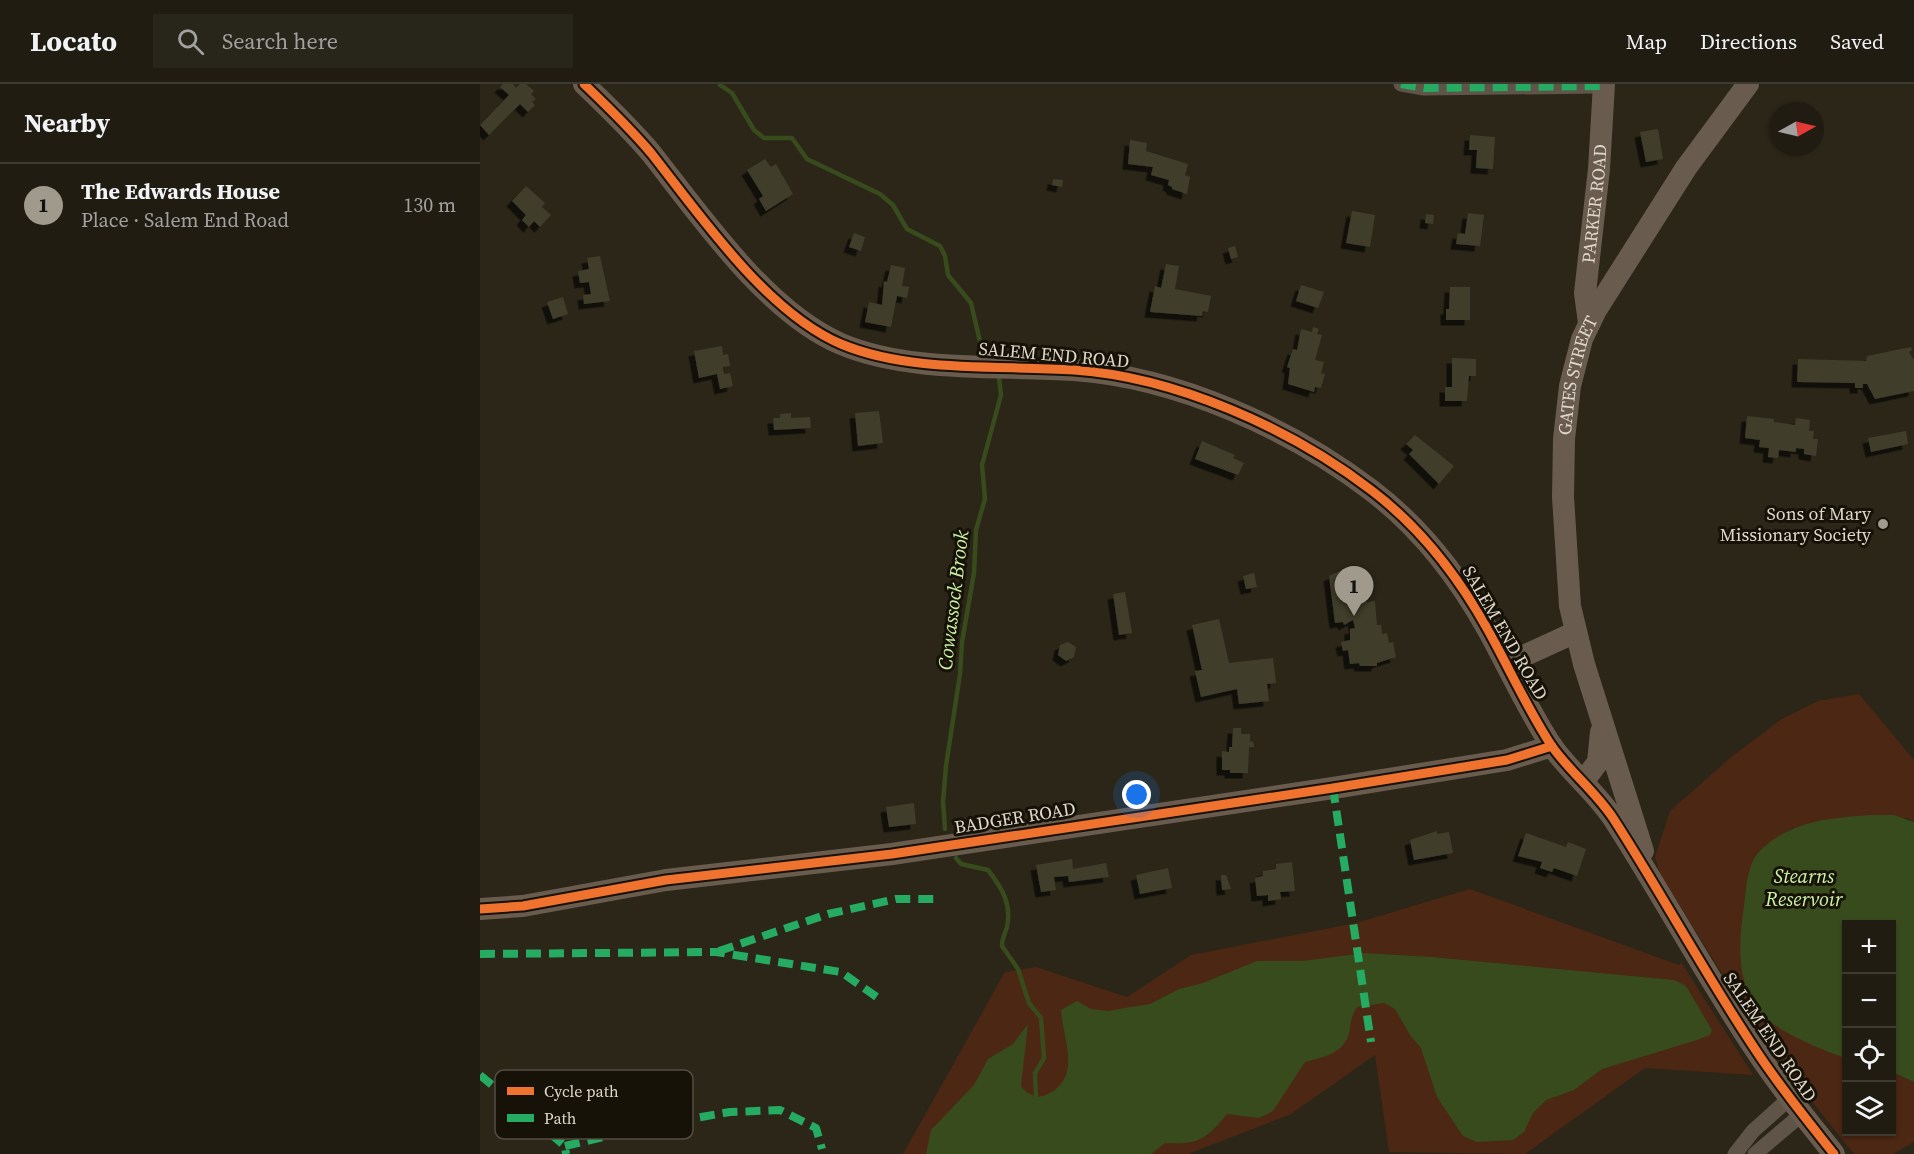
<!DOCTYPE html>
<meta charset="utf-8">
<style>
:root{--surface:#201c12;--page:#28251b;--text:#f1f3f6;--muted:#a2a19f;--line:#3d3a32;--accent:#a09a8c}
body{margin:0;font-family:"Source Serif 4",serif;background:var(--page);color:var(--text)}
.controls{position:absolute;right:18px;bottom:18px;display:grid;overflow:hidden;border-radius:0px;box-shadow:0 2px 4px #0004}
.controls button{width:54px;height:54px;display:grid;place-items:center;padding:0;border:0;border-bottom:2px solid var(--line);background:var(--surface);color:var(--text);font:30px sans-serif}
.compass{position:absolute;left:1290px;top:18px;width:54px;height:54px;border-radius:50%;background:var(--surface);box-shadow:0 2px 4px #0004;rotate:82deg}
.you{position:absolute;left:657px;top:711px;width:21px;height:21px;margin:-15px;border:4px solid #fff;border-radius:50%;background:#1a73e8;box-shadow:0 0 0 9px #1a73e833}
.badge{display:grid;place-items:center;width:39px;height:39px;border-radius:50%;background:var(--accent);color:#111;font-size:20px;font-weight:700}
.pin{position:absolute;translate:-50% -50px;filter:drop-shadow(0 2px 3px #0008)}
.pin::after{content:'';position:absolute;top:32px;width:21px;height:18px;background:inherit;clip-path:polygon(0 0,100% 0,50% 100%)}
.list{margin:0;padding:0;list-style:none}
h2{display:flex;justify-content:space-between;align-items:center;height:78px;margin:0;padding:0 24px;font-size:26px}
h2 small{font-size:20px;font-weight:400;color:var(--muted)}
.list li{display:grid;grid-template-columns:39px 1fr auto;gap:18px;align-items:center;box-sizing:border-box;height:84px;padding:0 24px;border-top:2px solid var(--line)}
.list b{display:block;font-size:22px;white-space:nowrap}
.list p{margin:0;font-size:20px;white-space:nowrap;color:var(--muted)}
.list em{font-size:20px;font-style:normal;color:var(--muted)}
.icon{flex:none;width:33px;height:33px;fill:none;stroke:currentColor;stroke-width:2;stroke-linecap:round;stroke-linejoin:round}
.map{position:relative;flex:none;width:1434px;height:1070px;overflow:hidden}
header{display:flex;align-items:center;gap:36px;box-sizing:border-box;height:84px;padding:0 30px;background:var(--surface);border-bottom:2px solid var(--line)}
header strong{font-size:28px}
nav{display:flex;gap:33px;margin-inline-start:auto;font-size:21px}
.search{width:420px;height:54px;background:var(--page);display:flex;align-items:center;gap:15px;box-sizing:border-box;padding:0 21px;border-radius:0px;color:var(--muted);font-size:22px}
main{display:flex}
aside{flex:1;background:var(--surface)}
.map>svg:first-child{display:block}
.green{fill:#4c2713}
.water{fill:#384b1d}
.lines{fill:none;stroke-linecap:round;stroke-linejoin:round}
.stream{stroke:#384b1d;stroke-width:4.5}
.building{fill:#403d2c;filter:url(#shadow)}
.street{stroke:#5e5448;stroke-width:15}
.secondary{stroke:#695c4e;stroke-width:22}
.quiet{stroke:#26ab63;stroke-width:8;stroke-dasharray:15 8;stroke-linecap:butt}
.cycleway-casing{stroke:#171208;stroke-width:13}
.cycleway{stroke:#ef722f;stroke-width:9}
.poi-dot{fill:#a09a8c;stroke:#171208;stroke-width:2}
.labels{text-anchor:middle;stroke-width:6;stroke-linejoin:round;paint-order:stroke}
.street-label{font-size:18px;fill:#dfd8ca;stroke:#171208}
.poi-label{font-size:18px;fill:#dfd8ca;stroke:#171208;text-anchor:end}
.water-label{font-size:20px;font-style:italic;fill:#cbf2a4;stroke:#171208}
.key{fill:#171208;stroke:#534d42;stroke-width:1.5}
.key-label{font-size:16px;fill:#dfd8ca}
</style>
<header>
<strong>Locato</strong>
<div class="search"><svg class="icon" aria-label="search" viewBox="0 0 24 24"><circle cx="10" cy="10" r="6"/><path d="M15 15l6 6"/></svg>Search here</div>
<nav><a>Map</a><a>Directions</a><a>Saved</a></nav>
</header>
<main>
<aside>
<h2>Nearby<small></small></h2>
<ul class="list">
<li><span class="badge">1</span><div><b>The Edwards House</b><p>Place · Salem End Road</p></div><em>130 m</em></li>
</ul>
</aside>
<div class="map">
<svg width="1434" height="1070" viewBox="0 0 1434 1070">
<defs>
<filter id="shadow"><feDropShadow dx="-5.5" dy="5.5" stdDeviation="0" flood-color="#0009"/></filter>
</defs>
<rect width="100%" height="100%" fill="#2b2618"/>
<path class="green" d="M 1379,610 L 1434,676 L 1434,738 L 1427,734 L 1313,744 L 1289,759 L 1275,772 L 1269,790 L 1261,853 L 1318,954 L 1366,974 L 1366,1048 L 1412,1048 L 1412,988 L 1434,998 L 1434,1058 L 1413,1070 L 1374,1070 L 1288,963 L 1180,790 L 1175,773 L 1190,727 L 1250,674 L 1300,636 L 1338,617 Z
M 990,805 L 1199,881 L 1201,878 L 1273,991 L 1165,984 L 1045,1070 L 909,1068 L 895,971 L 811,1030 L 708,1070 L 423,1070 L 525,888 L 556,883 L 647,913 L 711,871 L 876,839 Z"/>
<path class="water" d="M 1391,731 L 1414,731 L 1434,738 L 1434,998 L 1412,988 L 1412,840 L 1366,840 L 1366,974 C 1342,966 1290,945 1276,924 C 1256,895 1259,854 1264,822 C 1266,807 1267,781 1278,769 C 1308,737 1349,734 1391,731 Z
M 884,869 L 952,873 L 1194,896 L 1206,902 L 1232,946 L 1230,951 L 1217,956 L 1122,985 L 1094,1006 L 1066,1016 L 1053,1029 L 1044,1048 L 1033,1056 L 997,1058 L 983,1052 L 957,1013 L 941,964 L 930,951 L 915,925 L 904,919 L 877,923 C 868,937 872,944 867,955 C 859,971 840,974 825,978 L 793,1027 L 779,1034 L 747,1030 C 727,1055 718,1061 685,1059 L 671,1070 L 446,1070 L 451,1046 L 494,1001 L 508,975 L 533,960 L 548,940 L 541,1002 C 547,1010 556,1015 566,1011 C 603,994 583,956 581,926 L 597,917 L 611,925 L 629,927 L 645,924 L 670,920 L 699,905 L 723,899 L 777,877 L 823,877 Z"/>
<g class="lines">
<path class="stream" d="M 240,1 L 252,9 L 274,46 L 284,54 L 312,54 L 327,75 L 400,110 L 413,121 L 427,145 L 460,162 L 465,172 L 468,191 L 491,219 L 501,262
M 465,745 L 463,718 L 466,682 L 480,590 L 482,558 L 494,489 L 496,446 L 505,415 L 502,381 L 521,311 L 519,294
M 476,774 L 481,780 L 508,786 C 522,804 532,820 527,843 C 525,850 522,854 522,862 L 538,885 L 549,919 L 561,934 L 564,974 L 555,989 L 556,1012"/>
</g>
<path class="building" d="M 23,0 L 33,0 L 36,4 L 40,0 L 46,0 L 54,7 L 51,10 L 56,15 L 52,18 L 55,21 L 48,28 L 40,20 L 9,51 L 0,41 L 29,11 L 20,3 Z
M 1178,45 L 1183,75 L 1166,78 L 1160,48 Z
M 990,51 L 1015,53 L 1013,85 L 996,84 L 997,66 L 989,66 Z
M 650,56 L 667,59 L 666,67 L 708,80 L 705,91 L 710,93 L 707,110 L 692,105 L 692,103 L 688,101 L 689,96 L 671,91 L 673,83 L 648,80 Z
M 285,75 L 291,83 L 296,80 L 313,110 L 286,127 L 279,115 L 283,112 L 267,86 Z
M 573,95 L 583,96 L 582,103 L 572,101 Z
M 46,102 L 65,119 L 62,123 L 71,131 L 60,143 L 54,137 L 49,143 L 42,136 L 46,131 L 32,117 Z
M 872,127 L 895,131 L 890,163 L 866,159 Z
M 988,129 L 1004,131 L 1000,162 L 976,160 L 978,149 L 985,150 Z
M 946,130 L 954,131 L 953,140 L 945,139 Z
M 374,149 L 385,153 L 381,167 L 369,163 Z
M 755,162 L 758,173 L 751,175 L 748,164 Z
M 120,172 L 130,217 L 104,220 L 103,211 L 111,210 L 109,198 L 100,199 L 98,187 L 109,185 L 107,174 Z
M 686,180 L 699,182 L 695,205 L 731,212 L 728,228 L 723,227 L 722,232 L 670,228 L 675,202 L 681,204 Z
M 411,181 L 425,184 L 422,202 L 429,203 L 427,214 L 417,212 L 411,243 L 385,238 L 389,218 L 402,221 L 404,197 L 407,198 Z
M 821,201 L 844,208 L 838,224 L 816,217 Z
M 970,203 L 990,203 L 990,236 L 966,236 L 966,225 L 969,225 Z
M 83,213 L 88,230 L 73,235 L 67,218 Z
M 833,243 L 839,245 L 837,250 L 842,251 L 835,276 L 844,278 L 841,289 L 845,290 L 841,304 L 835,303 L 834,308 L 808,300 L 810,284 L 807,283 L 813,265 L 817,266 L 821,245 L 832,248 Z
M 242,262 L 243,271 L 248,270 L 250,282 L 243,283 L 244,290 L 250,289 L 253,302 L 240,305 L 237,290 L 219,294 L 214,267 Z
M 1431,263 L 1432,266 L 1429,268 L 1434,276 L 1434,307 L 1395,315 L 1387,300 L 1383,300 L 1383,304 L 1375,304 L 1375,299 L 1317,298 L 1318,275 L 1386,277 L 1387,272 Z
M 972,274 L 996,275 L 996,292 L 989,292 L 987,317 L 965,317 L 965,303 L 972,303 Z
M 399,327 L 403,359 L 378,362 L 375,329 Z
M 311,329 L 311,334 L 330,333 L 331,344 L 294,346 L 293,334 L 300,334 L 300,330 Z
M 1267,332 L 1294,335 L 1294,338 L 1315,341 L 1316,334 L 1330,336 L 1329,347 L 1334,347 L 1333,355 L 1338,355 L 1336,372 L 1324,370 L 1324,365 L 1316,364 L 1316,368 L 1299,366 L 1298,374 L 1288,373 L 1289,364 L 1279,363 L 1280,356 L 1265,354 Z
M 1426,347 L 1428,360 L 1391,368 L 1388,354 Z
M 935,351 L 974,382 L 959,400 L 929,370 L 933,366 L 926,360 Z
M 722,357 L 755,371 L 753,374 L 764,379 L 758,391 L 715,375 Z
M 864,485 L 865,490 L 872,489 L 876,511 L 885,510 L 887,518 L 895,517 L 897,541 L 901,541 L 902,550 L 907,549 L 909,559 L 913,558 L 916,573 L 897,579 L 897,582 L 880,582 L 879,579 L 870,580 L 868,566 L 863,567 L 861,558 L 870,556 L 870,545 L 875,544 L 873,536 L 864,541 L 863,538 L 855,539 L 849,492 Z
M 774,489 L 777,503 L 766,505 L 763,492 Z
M 645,508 L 652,549 L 639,551 L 633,510 Z
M 739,535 L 749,579 L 793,574 L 796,599 L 787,600 L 789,617 L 759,620 L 757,605 L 721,613 L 715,587 L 722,586 L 712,541 Z
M 588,558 L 596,563 L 594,573 L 586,577 L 578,571 L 580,561 Z
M 753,644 L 761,644 L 761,650 L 770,650 L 770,658 L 773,657 L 774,663 L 769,663 L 768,689 L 750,689 L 750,686 L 742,686 L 742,667 L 749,668 L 749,663 L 752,663 Z
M 434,719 L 436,740 L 409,743 L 406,723 Z
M 957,747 L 957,750 L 969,748 L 973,769 L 934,776 L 930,756 Z
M 1046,749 L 1086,763 L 1088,758 L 1106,765 L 1097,792 L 1074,784 L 1072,788 L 1060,784 L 1062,778 L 1038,772 Z
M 592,775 L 593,785 L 626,779 L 629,793 L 589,798 L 588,792 L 574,793 L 576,806 L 561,808 L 556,781 Z
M 812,778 L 815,807 L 800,808 L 801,815 L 788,817 L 788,811 L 777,812 L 775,794 L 783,792 L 783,787 L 796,785 L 796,780 Z
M 688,784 L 692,804 L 660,810 L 656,791 Z
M 741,791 L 746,791 L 751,805 L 742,806 Z"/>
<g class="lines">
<path class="street" d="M 921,0 L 944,4 L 1123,2
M 1255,1070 L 1273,1047 L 1310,1014
M 1275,1070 L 1322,1030"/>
<g class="secondary">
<path d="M 104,0 C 127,22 150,44 171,69 C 220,131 286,228 361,260 C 430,289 520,281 594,286 C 696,293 810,344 891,406 C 940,443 978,492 1008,546 C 1029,584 1047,624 1071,661 C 1089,687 1115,707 1133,734 C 1182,810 1225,890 1275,965 C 1299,1002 1327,1036 1354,1070"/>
<path id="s1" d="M 1109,239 L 1105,209 L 1119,85 L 1124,0"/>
<path d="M 1026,580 L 1096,548"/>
<path d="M 1103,698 L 1118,678 L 1121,648"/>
<path id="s2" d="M 1163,767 L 1104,580 L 1090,522 L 1083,413 L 1084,355 L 1090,302 L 1102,255 L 1116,226 L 1206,84 L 1268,0"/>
<path d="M 0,825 L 43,822 L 186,796 L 412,770 L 853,704 L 1027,676 L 1072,662"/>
</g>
<path class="quiet" d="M 921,0 L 944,4 L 1123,2
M 853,704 L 891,958
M 239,867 L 348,830 L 416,815 L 461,815
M 0,870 L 236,868 L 361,888 L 401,916
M 0,991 L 85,1062 L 86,1070
M 85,1062 L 170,1042 L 250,1028 L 300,1026 L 336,1044 L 342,1065"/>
<defs>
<path id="cycleway" d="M 104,0 C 127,22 150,44 171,69 C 220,131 286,228 361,260 C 430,289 520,281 594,286 C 696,293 810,344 891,406 C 940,443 978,492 1008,546 C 1029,584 1047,624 1071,661 C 1089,687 1115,707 1133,734 C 1182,810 1225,890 1275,965 C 1299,1002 1327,1036 1354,1070
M 0,825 L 43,822 L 186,796 L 412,770 L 853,704 L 1027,676 L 1072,662"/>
</defs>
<use href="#cycleway" class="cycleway-casing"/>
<use href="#cycleway" class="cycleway"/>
</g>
<circle class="poi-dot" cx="1403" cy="440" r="6"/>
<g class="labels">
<g class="street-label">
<text dy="6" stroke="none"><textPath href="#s1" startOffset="120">PARKER ROAD</textPath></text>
<text transform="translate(574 271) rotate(5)" y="6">SALEM END ROAD</text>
<text dy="6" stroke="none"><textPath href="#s2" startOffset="488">GATES STREET</textPath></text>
<text transform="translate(1025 549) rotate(60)" y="6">SALEM END ROAD</text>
<text transform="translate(535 734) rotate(-9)" y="6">BADGER ROAD</text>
<text transform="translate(1290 953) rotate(56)" y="6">SALEM END ROAD</text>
</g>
<g class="poi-label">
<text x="1391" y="436">Sons of Mary<tspan x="1391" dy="21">Missionary Society</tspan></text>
</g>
<g class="water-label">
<text transform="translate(473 516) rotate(-83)" y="7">Cowassock Brook</text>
<text x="1324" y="799">Stearns<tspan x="1324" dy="23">Reservoir</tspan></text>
</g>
</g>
<rect x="15" y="986" width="198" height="69" rx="9" class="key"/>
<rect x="27" y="1003" width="27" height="8" fill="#ef722f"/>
<rect x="27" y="1030" width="27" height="8" fill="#26ab63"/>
<g class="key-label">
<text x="64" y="1013">Cycle path</text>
<text x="64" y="1040">Path</text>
</g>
</svg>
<div class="controls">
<button>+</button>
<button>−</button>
<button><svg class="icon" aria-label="locate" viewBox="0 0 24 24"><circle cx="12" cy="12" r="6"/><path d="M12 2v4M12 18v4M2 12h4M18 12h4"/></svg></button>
<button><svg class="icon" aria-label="layers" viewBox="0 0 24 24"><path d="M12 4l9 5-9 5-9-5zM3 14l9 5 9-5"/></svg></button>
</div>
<svg class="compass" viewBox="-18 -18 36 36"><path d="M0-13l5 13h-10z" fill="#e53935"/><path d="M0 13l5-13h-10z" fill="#a2a19f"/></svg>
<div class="you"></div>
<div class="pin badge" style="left:874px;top:532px">1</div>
</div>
</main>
